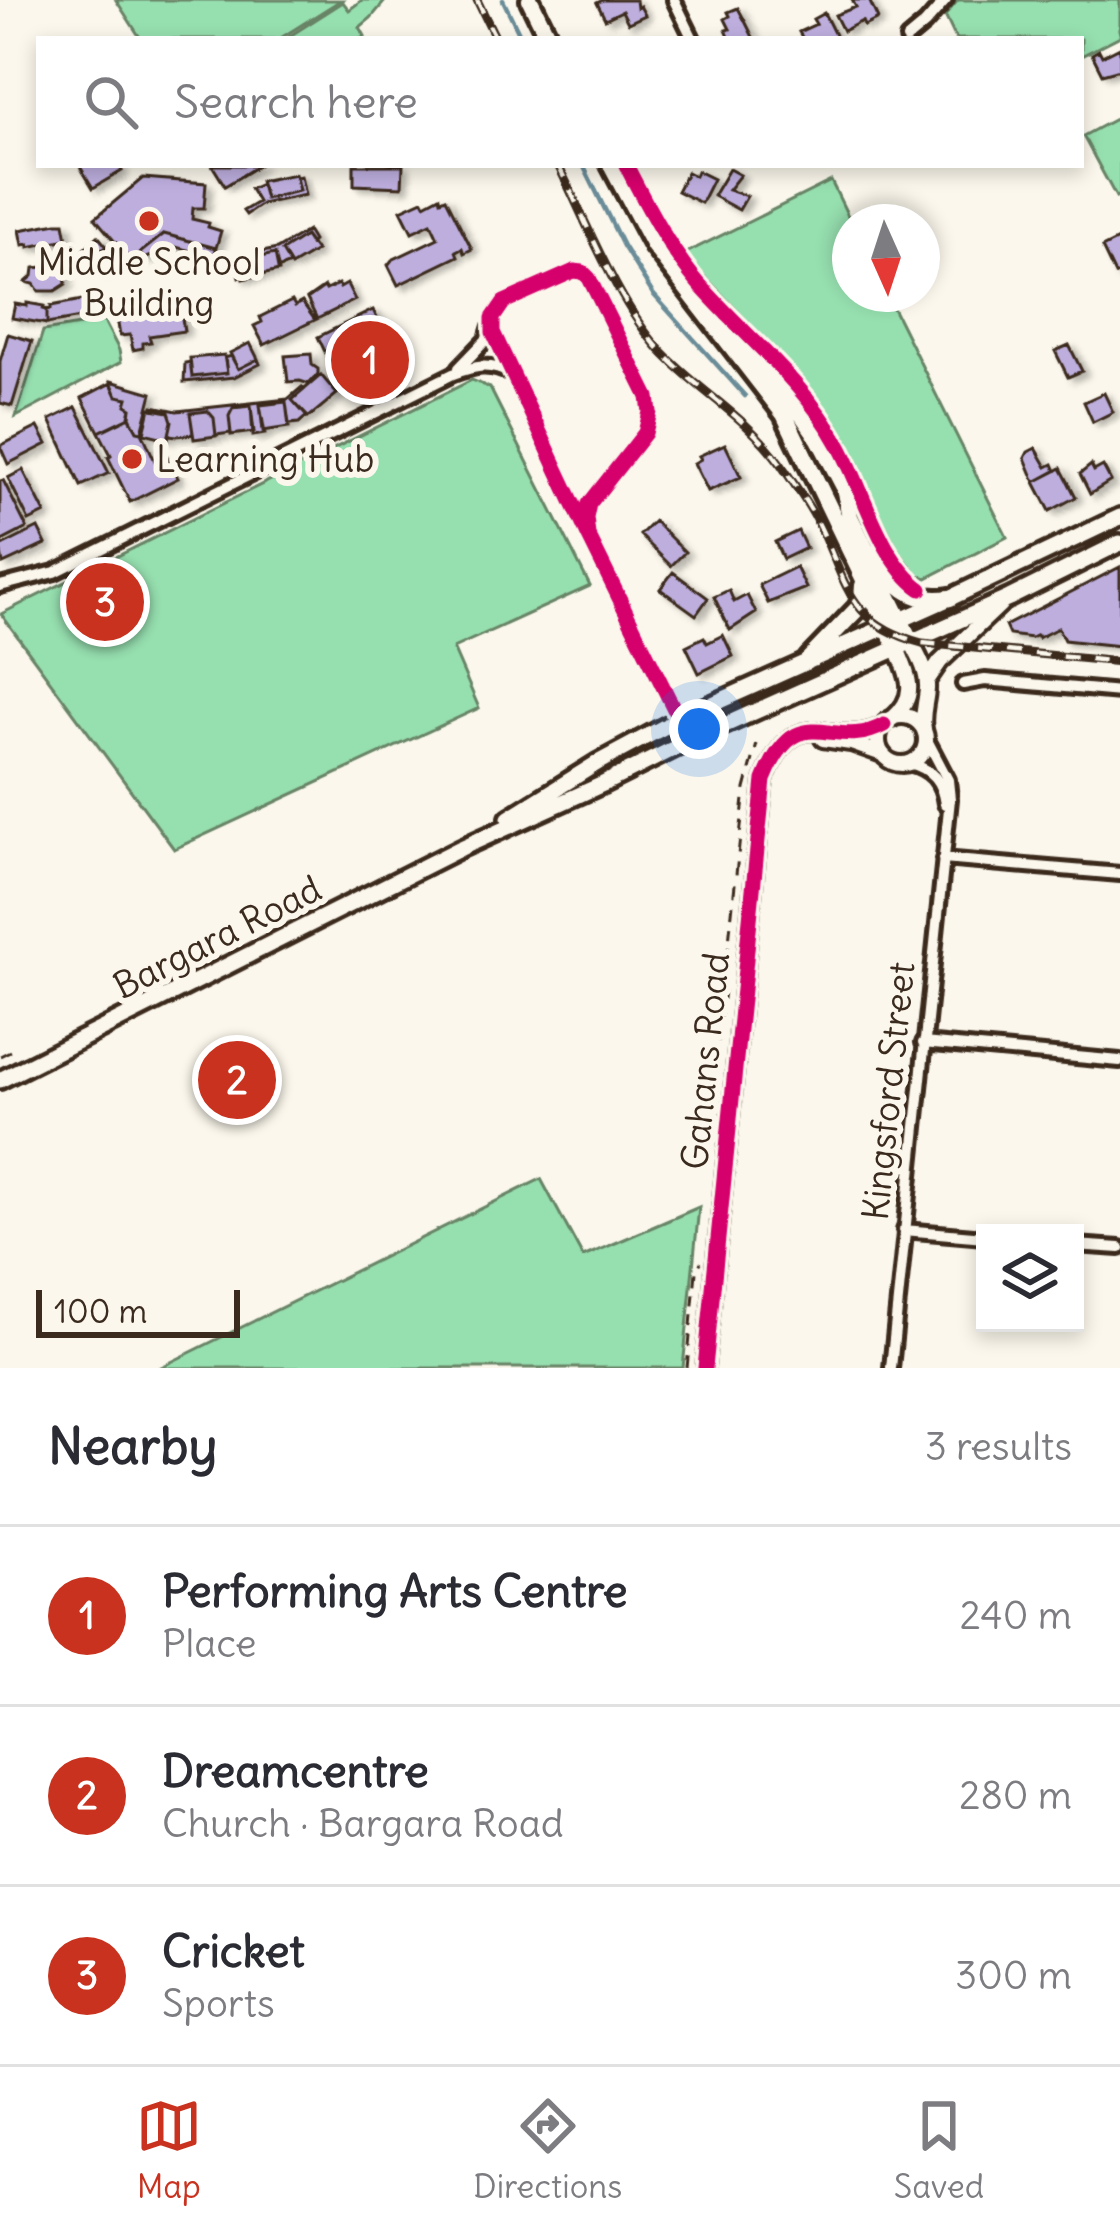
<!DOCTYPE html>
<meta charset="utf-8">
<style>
:root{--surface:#fff;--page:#f7f7f7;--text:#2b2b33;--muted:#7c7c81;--line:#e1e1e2;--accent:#c8321e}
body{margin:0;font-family:Delius,sans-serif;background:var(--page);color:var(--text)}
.controls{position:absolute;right:36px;bottom:36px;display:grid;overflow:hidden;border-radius:0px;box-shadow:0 6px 18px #0003}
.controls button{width:108px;height:108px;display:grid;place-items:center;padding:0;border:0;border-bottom:3px solid var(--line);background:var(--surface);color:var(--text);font:60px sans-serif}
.compass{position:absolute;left:832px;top:204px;width:108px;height:108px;border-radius:50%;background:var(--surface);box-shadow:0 6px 18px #0003;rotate:177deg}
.scale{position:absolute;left:36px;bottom:30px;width:204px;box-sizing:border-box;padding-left:12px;border:6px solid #3b2a1e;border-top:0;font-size:33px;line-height:42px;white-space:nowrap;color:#3b2a1e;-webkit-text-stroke:9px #fbf7ec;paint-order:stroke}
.you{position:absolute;left:699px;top:729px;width:42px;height:42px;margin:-30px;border:9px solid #fff;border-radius:50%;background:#1a73e8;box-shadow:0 0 0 18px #1a73e833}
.badge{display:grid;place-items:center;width:78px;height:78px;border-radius:50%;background:var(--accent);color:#fff;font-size:39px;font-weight:700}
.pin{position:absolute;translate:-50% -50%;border:6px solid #fff;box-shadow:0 3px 12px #0006}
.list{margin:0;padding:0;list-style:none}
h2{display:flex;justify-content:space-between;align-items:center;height:156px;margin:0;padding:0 48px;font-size:51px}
h2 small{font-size:39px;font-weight:400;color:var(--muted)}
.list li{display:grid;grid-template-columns:78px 1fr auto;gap:36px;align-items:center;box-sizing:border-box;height:180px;padding:0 48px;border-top:3px solid var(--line)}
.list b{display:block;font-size:45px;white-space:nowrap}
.list p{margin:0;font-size:39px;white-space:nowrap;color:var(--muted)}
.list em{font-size:39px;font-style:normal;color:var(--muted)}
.icon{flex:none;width:66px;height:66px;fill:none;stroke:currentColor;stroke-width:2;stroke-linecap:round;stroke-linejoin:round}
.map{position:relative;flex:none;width:1120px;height:1368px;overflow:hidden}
.search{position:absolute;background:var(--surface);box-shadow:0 6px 18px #0003;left:36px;right:36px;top:36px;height:132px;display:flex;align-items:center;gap:30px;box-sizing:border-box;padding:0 42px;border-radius:0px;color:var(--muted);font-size:45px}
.sheet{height:696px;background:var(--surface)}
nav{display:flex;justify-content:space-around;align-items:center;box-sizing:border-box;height:168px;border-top:3px solid var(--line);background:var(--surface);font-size:33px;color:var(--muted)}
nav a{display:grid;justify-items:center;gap:6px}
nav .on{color:var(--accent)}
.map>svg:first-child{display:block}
.green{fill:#96dfaf;stroke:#688466;stroke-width:3}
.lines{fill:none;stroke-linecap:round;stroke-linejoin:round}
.stream{stroke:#6a8c98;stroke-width:4.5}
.building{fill:#bdaede;stroke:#3b2a1e;stroke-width:3;filter:url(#shadow)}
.minor-casing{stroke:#3b2a1e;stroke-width:20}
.tertiary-casing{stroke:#3b2a1e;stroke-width:22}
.secondary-casing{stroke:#3b2a1e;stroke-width:24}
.primary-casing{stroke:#3b2a1e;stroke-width:26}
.path{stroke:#3b2a1e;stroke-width:3;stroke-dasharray:12 9;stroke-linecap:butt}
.minor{stroke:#fbf7ec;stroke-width:10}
.tertiary{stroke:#fbf7ec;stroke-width:14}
.secondary{stroke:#fbf7ec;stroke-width:15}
.primary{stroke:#fbf7ec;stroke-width:16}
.rail-casing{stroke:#3b2a1e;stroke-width:9}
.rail{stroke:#fbf7ec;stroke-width:4.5;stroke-dasharray:14;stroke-linecap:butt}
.cycleway-casing{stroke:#fbf7ec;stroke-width:22}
.cycleway{stroke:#d6006c;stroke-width:15}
.poi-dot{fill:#c8321e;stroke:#fbf7ec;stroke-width:4.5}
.labels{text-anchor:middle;stroke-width:12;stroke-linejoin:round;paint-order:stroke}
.poi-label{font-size:36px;fill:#3b2a1e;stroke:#fbf7ec}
.street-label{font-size:36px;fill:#3b2a1e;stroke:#fbf7ec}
</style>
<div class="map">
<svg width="1120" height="1368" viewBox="0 0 1120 1368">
<defs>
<filter id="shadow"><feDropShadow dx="6" dy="4" stdDeviation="3" flood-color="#0004"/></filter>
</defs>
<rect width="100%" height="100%" fill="#fbf7ec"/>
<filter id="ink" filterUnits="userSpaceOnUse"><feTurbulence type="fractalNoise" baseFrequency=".00833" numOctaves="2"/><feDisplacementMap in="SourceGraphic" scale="24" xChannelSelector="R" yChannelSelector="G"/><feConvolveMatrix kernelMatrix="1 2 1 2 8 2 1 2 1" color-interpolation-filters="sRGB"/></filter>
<g filter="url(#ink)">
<path class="green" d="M 116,0 L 341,0 L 279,39 L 141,39 Z
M 362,0 L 386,0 L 371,18 L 360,27 L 365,36 L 361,39 L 285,39 L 343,2 L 349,10 Z
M 958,0 L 1120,0 L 1120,36 L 1081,56 L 1081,39 L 956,39 L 945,16 Z
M 1115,119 L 1120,128 L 1120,195 L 1116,197 L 1083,136 Z
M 831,181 L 851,222 L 850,294 L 886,294 L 1007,537 L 927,578 L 917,574 L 898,550 L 832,420 L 787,363 L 684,254 Z
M 104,321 L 119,350 L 121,362 L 16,417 L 43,331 Z
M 472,380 L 490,388 L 590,586 L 453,648 L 479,708 L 174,849 L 1,614 Z
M 541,1179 L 583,1257 L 699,1207 L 683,1368 L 159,1368 Z"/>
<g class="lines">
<path class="stream" d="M 503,0 L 522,39
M 583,165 L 623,246 L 653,294 L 745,396"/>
</g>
<path class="building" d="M 603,0 L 636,0 L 637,8 L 640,6 L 645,15 L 628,23 L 622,11 L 605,19 L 597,3 Z
M 852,0 L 869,0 L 878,19 L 864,26 L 862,21 L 843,31 L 835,15 L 856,7 Z
M 738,8 L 745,21 L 754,39 L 730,39 L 726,30 L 730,29 L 725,19 L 730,16 L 728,12 Z
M 824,13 L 837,39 L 803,39 L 799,32 L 816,24 L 813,19 Z
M 1120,47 L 1120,69 L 1102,74 L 1092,54 L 1099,50 L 1102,56 Z
M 79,165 L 118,165 L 122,171 L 93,188 Z
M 212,165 L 259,165 L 225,186 Z
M 354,165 L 403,165 L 402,187 L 354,185 Z
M 729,169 L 740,175 L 728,190 L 747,196 L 739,210 L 713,196 Z
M 697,171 L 713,179 L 701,203 L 677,191 L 687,172 L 695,176 Z
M 295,174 L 299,191 L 265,199 L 260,181 Z
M 301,176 L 305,195 L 262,204 L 246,215 L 243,211 L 258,202 L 250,189 L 261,184 L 265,199 L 299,191 L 296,177 Z
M 143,178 L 206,183 L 204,208 L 193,208 L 192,219 L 209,223 L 208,227 L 221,231 L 216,248 L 164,234 L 140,253 L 141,256 L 133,263 L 95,218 Z
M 440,196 L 441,200 L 446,198 L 472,249 L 464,253 L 462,248 L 456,251 L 458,256 L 398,285 L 388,265 L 392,260 L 438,238 L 431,223 L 412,232 L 401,210 L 423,200 L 425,204 Z
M 57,223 L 64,223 L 67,239 L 29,247 L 29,244 L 23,245 L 20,230 Z
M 307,231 L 313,241 L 310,244 L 305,236 L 282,251 L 290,264 L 278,269 L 275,254 L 240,261 L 243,276 L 239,277 L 234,258 L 277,249 Z
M 164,234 L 216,248 L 214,257 L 176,247 L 144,259 L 140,253 Z
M 98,236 L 107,247 L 103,249 L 106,253 L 110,250 L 119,261 L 102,273 L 96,266 L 99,264 L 83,250 Z
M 305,236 L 316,251 L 291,266 L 282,251 Z
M 1120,239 L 1120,273 L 1115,275 L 1102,248 Z
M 275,254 L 279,271 L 243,279 L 240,261 Z
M 50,262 L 56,268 L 64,269 L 66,284 L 55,291 L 39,291 L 34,284 L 26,282 L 33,276 L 34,268 L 44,267 Z
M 338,284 L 340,288 L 347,284 L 355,300 L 317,319 L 307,299 L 324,287 L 326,290 Z
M 82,300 L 89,301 L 92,316 L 47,324 L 47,310 L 51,309 L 51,306 Z
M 292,301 L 295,306 L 302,302 L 315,320 L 264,345 L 254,326 L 262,322 L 260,317 Z
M 27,303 L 44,306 L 43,309 L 47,310 L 47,324 L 12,318 L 15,304 L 27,306 Z
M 180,306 L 184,331 L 149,336 L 151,342 L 143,343 L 143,348 L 133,350 L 130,335 L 120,336 L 116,312 L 137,308 L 138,312 L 153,309 L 153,312 Z
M 373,310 L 381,326 L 365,334 L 367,337 L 327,356 L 318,337 Z
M 383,325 L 404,367 L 356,391 L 336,352 L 367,337 L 365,334 Z
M 8,334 L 32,341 L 12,406 L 0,403 L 0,361 Z
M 250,343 L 258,359 L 238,369 L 230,353 Z
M 1069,345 L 1082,371 L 1068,377 L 1055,351 Z
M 311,354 L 312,365 L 318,369 L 318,374 L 309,384 L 300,381 L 288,382 L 285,356 Z
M 224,355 L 227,373 L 192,377 L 190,358 Z
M 231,356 L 238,369 L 258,359 L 260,364 L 234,377 L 184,382 L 185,363 L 190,362 L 192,377 L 227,373 L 225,358 Z
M 321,375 L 337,394 L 308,418 L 292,400 Z
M 111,381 L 152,393 L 142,432 L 137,431 L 129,416 L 131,408 L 126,405 L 128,398 L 117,396 Z
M 111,383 L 117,396 L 128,398 L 126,405 L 131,408 L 130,417 L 99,432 L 82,398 Z
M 302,387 L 304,390 L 292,400 L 307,416 L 299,423 L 289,424 L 286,402 L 260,405 L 265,434 L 253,436 L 251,406 L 233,408 L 229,416 L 231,433 L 216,435 L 214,418 L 208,411 L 190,413 L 193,434 L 177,436 L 169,435 L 172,421 L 169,412 L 152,409 L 153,406 L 177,411 L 288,399 Z
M 1104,393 L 1113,412 L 1093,422 L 1084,402 Z
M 286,402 L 289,427 L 263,431 L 260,405 Z
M 251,406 L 254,432 L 231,435 L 229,416 L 233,408 Z
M 76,407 L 109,473 L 81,486 L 50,420 Z
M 150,408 L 169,412 L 172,421 L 168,439 L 144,433 Z
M 208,411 L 214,418 L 216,436 L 194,439 L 190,413 Z
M 130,417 L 137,431 L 142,432 L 155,461 L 167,456 L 178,478 L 130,502 L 108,457 L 111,455 L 99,432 Z
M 38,427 L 47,444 L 8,464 L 0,446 Z
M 725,444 L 741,477 L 708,491 L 694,463 L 701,459 L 699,456 Z
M 1036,448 L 1047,467 L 1053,464 L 1056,471 L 1035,482 L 1025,458 L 1028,452 Z
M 1091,465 L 1094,471 L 1103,466 L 1111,481 L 1090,494 L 1080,474 Z
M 1061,468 L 1076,497 L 1050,511 L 1035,482 Z
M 23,470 L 45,513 L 29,521 L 8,478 Z
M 3,480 L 27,528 L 0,542 L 0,481 Z
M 654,521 L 685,552 L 671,566 L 640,535 Z
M 38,528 L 46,544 L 3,564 L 0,547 Z
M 798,531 L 806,548 L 783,559 L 775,542 Z
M 796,567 L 806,588 L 768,603 L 759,585 Z
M 1120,567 L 1120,646 L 1064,640 L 1058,628 L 1038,638 L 1037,635 L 1031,638 L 1009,635 L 1005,626 Z
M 673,572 L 708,598 L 696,615 L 660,589 Z
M 729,590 L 734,602 L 747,595 L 756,613 L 730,630 L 714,597 Z
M 723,635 L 733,656 L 699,673 L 686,646 L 704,637 L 707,643 Z"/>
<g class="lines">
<defs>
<path id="minor" d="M 674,0 L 693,39
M 907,39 L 925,24 L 946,0
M 459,368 L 487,339 L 491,326
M 588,535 L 586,518 L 589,504 L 645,433 L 650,412 L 648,397 L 589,278 L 583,272 L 574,271 L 504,302 L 493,318 L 493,332 L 588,535 L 679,719
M 0,586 L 55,572 L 453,374 C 475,366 489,362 511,374
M 963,684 L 985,680 L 1120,692
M 909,763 C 932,769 942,781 945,804
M 943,859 L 1120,874
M 923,1043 L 1120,1061
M 904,1230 L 985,1237
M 1075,1245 L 1120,1248
M 891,1368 L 950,799 L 948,780 L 926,738"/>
<path id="tertiary" d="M 911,642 C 919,657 928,672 927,689 C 926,704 921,715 924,729
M 927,681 L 940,662 L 1000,605
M878 740a24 24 0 1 1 48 0a24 24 0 1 1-48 0Z
M 892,719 C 919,695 909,678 897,648
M 823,739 L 851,743 L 882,754
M 705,1368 L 764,780 C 798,694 832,754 884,725"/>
<path id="secondary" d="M 509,818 L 599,762 L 679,719 L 950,598 L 1120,517
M 0,1080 L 461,848 L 603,784 L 689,741 L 1009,598 L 1120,543"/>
<path id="primary" d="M 530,0 L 549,39
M 611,165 L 654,246 L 784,414 L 897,648
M 724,324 L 780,383 L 819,439 L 844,487 L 850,517 L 911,642
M 878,551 C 893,585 911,604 950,598
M 809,659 L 858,608 L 862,599 L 863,585"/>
</defs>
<use href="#minor" class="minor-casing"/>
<use href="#tertiary" class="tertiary-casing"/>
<use href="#secondary" class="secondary-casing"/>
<use href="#primary" class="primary-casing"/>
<path class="path" d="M 0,1056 L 10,1051
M 717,1104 L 714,1084 L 745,789 L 757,744
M 687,1368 L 696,1272 L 701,1262"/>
<use href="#minor" class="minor"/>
<use href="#tertiary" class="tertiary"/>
<use href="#secondary" class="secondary"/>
<use href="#primary" class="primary"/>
<defs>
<path id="rail" d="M 477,0 L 496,39
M 558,165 C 587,223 617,302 660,350 C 698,391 747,417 780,463 C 792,481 805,499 815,517 C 848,579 843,622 922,643 L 1120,662"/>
</defs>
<use href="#rail" class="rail-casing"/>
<use href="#rail" class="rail"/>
<defs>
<path id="cycleway" d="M 626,165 C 647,206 669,249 699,284 C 746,337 804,382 839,445 C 863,488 880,560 921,589
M 588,535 L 586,518 L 589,504 L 645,433 L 650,412 L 648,397 L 589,278 L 583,272 L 574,271 L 504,302 L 493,318 L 493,332 L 588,535 L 679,719
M 705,1368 L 764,780 C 798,694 832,754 884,725"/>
</defs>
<use href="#cycleway" class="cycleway-casing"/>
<use href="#cycleway" class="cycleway"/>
</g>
</g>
<g class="poi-dot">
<circle cx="149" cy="221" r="12"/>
<circle cx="132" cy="459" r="12"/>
</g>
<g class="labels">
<g class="poi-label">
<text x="149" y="275">Middle School<tspan x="149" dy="41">Building</tspan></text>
<text x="156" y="472" text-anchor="start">Learning Hub</text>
</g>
<g class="street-label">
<text transform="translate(217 937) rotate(-27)" y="13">Bargara Road</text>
<text transform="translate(705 1061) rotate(-84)" y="13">Gahans Road</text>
<text transform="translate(888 1091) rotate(-84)" y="13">Kingsford Street</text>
</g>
</g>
</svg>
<div class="controls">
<button><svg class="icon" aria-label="layers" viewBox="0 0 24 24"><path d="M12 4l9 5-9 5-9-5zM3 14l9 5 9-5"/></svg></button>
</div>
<svg class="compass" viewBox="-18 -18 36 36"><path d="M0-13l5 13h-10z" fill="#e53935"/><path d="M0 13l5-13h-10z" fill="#7c7c81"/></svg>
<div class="scale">100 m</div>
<div class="you"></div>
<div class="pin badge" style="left:370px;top:360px">1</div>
<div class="pin badge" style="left:237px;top:1080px">2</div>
<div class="pin badge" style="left:105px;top:602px">3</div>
<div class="search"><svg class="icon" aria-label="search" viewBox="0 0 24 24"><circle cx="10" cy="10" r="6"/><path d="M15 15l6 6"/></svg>Search here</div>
</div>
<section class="sheet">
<h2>Nearby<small>3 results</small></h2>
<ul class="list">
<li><span class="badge">1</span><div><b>Performing Arts Centre</b><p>Place</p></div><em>240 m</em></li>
<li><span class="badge">2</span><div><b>Dreamcentre</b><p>Church · Bargara Road</p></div><em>280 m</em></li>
<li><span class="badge">3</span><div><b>Cricket</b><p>Sports</p></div><em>300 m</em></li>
</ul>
</section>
<nav>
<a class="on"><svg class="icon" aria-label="map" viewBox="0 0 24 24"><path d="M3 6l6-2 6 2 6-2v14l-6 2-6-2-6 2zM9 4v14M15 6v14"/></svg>Map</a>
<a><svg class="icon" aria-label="directions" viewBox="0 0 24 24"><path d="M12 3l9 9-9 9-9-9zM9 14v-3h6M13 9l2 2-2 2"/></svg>Directions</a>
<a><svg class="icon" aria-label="saved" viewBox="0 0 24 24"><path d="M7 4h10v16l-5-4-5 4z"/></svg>Saved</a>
</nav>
